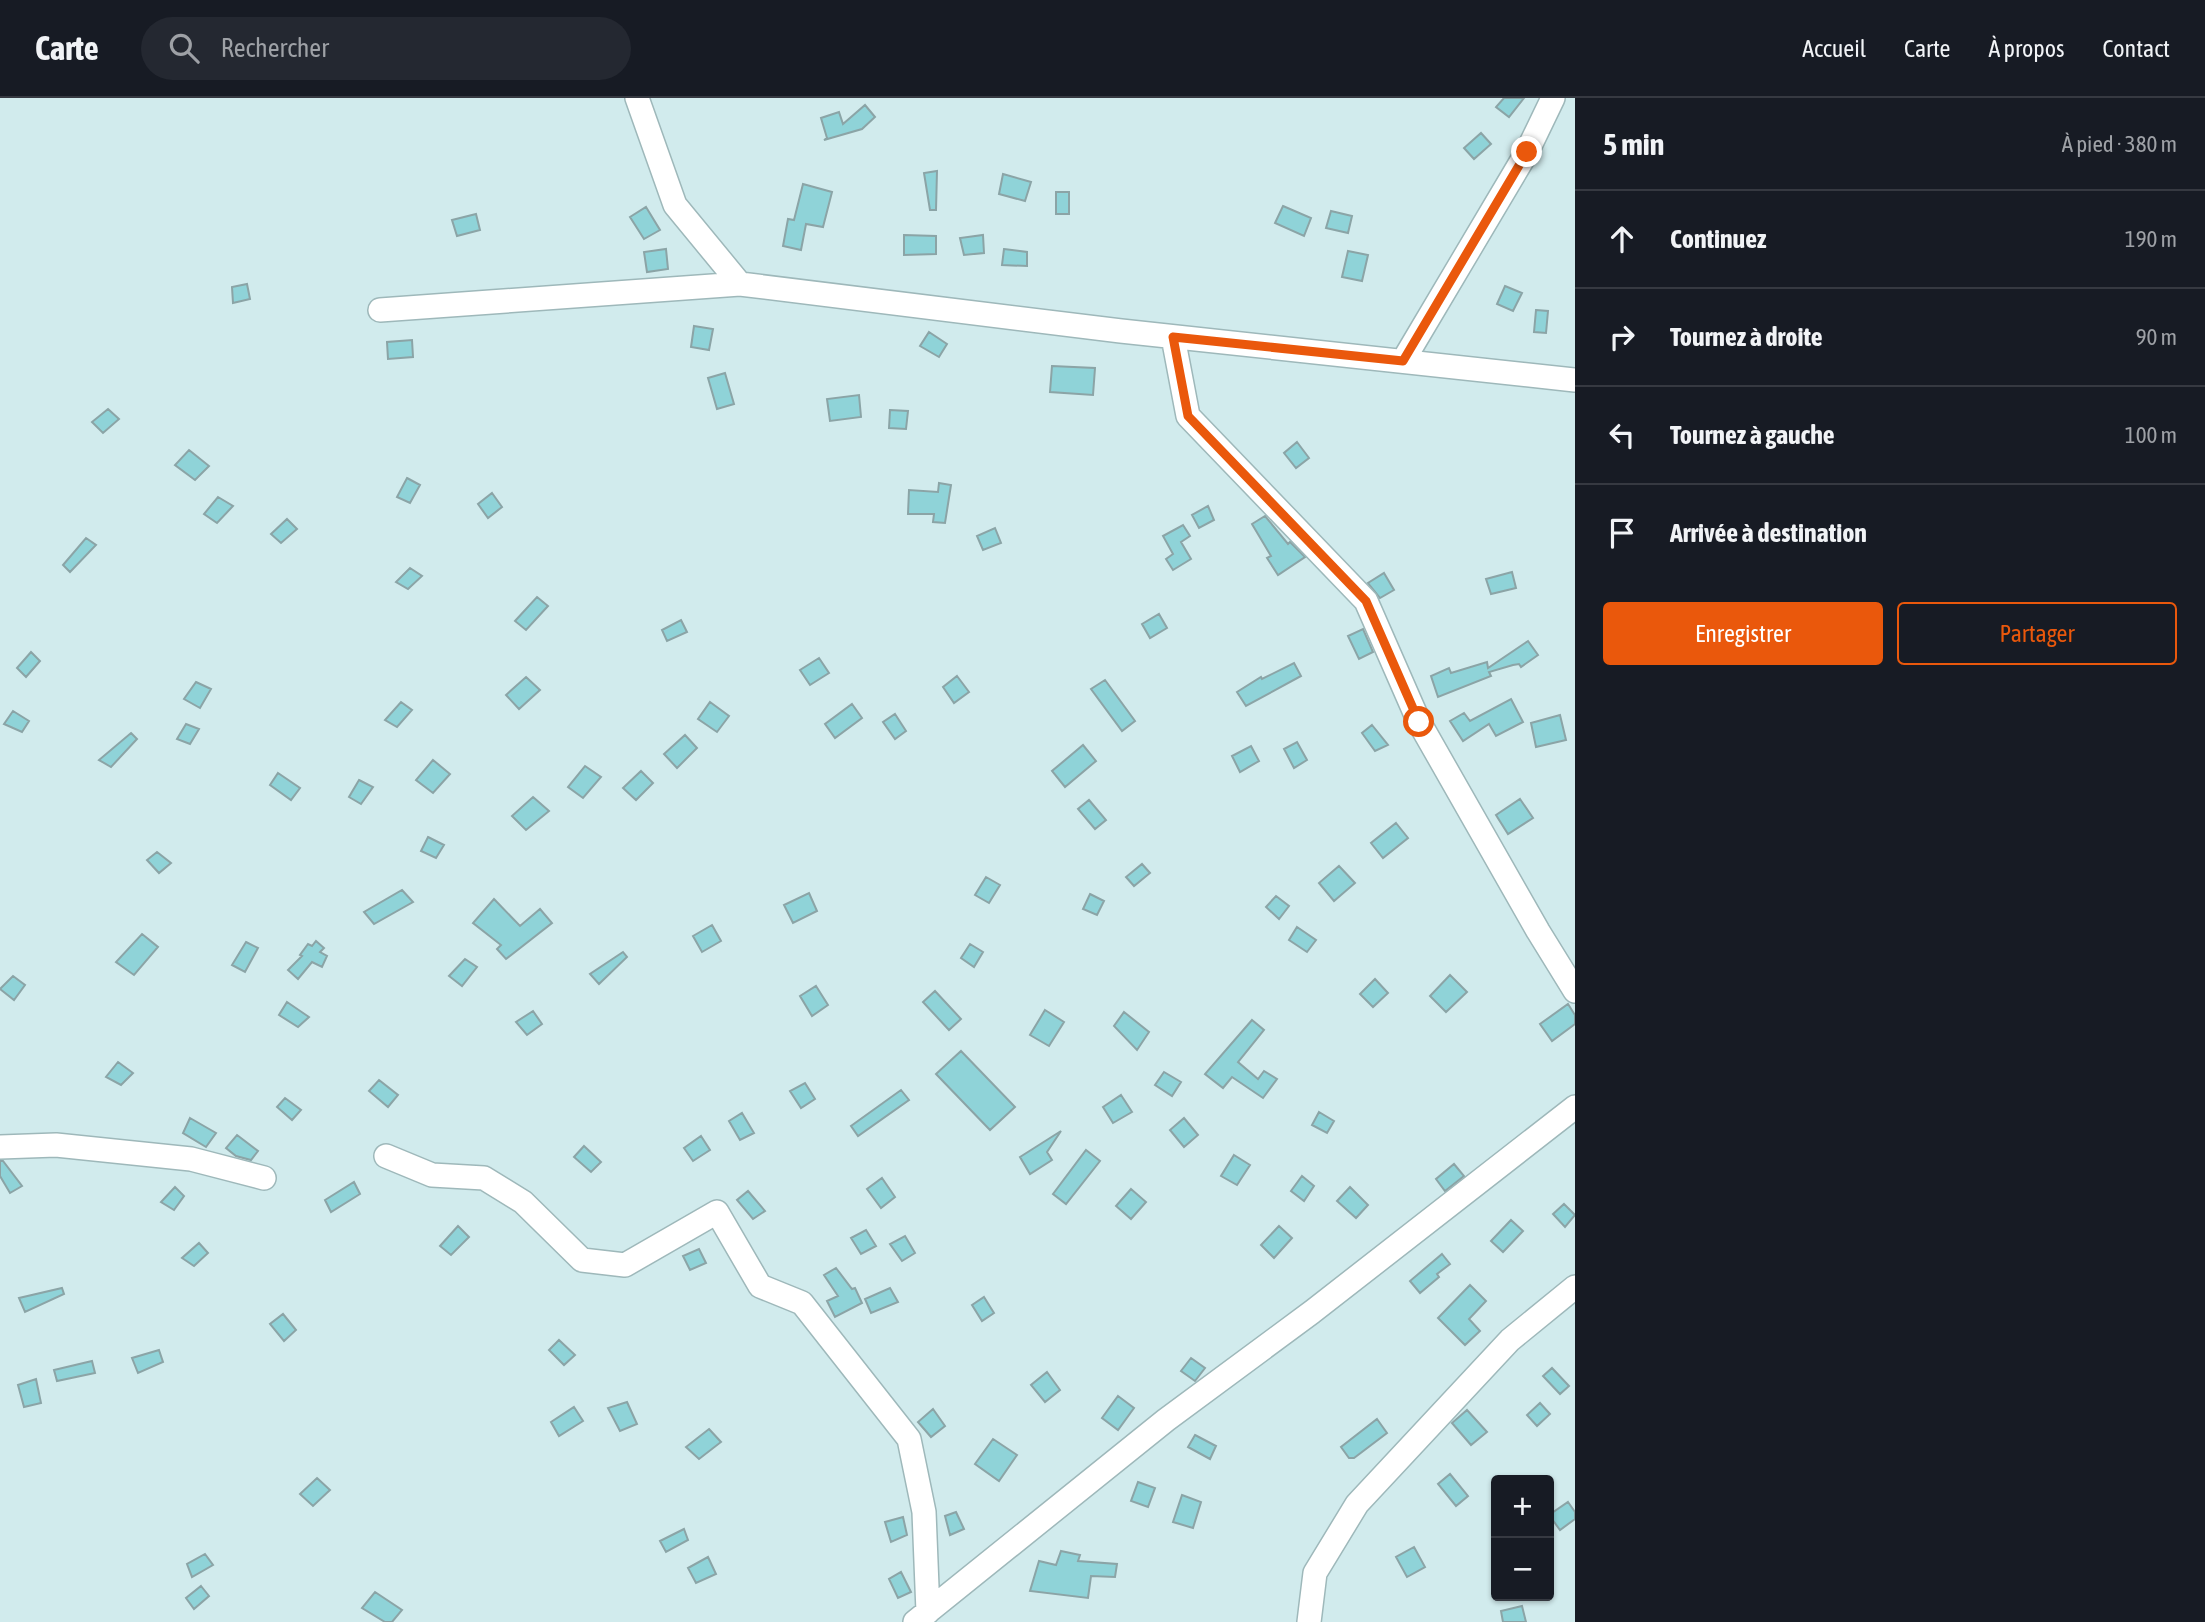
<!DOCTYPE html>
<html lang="fr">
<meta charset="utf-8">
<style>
:root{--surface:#171b24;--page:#242831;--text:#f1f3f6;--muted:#9ea1a6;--line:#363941;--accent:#ea580c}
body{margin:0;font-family:"Asap Condensed",sans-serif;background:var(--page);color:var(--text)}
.controls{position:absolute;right:21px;bottom:21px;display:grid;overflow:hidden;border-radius:7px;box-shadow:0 2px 5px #0004}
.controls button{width:63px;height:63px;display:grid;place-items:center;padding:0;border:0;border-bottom:2px solid var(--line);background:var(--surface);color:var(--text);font:35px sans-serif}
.stop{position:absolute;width:21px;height:21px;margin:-16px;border:5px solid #ea580c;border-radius:50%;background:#fff}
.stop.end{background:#ea580c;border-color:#fff;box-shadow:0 2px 7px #0008}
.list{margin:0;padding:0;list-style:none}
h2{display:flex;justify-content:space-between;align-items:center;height:91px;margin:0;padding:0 28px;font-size:30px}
h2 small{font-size:23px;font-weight:400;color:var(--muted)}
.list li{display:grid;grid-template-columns:46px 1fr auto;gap:21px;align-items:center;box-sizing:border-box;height:98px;padding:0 28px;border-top:2px solid var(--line)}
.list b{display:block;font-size:26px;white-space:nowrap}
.list em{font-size:23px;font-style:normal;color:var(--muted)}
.actions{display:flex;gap:14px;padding:21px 28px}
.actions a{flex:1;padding:16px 0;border:2px solid var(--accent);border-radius:7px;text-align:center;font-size:24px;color:var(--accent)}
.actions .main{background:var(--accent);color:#fff}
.icon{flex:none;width:38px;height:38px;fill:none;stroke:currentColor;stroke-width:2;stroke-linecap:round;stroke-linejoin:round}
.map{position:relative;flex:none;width:1575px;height:1524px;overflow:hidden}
header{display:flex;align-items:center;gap:42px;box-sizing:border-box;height:98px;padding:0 35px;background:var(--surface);border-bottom:2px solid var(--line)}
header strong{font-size:33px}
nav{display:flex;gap:38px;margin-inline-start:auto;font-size:24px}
.search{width:490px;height:63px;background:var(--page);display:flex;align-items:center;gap:18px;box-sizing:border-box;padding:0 24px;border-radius:38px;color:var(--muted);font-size:26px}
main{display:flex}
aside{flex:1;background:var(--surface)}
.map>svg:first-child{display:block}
.building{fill:#8fd3d8;stroke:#8ba4a6;stroke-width:2}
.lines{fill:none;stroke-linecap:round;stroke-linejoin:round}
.minor-casing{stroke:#9eb8ba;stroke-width:26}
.minor{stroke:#fff;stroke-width:23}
.route{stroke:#ea580c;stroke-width:9}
</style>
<header>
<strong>Carte</strong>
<div class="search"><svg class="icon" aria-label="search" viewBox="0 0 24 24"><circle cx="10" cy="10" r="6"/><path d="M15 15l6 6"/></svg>Rechercher</div>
<nav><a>Accueil</a><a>Carte</a><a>À propos</a><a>Contact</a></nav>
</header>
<main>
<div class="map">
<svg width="1575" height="1524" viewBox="0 0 1575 1524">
<rect width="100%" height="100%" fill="#d1ebed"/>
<path class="building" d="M 1504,0 L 1524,0 L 1509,19 L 1496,9 Z
M 865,7 L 875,19 L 862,31 L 824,42 L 827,40 L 821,20 L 839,14 L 843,26 Z
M 1481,35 L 1491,46 L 1474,61 L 1464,50 Z
M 937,73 L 936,112 L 930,112 L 924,75 Z
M 1003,76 L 1031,84 L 1025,103 L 999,96 Z
M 803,86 L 832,94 L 823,129 L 806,126 L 801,152 L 783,148 L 788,121 L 794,122 Z
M 1056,94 L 1069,94 L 1069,116 L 1056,116 Z
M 1283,108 L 1311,120 L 1304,138 L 1275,125 Z
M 646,109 L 660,132 L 644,141 L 630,119 Z
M 1331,113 L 1352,118 L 1348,135 L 1326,130 Z
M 476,116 L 480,132 L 457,138 L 452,122 Z
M 904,137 L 936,138 L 936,156 L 904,157 Z
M 983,137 L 984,155 L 964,157 L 960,140 Z
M 666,151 L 668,171 L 647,174 L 644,154 Z
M 1004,151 L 1027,154 L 1027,168 L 1002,167 Z
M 1348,153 L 1368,157 L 1362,183 L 1342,179 Z
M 247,186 L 250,201 L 233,205 L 232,189 Z
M 1505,188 L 1522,195 L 1513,213 L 1497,206 Z
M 1536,212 L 1548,213 L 1546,235 L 1534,234 Z
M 694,228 L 713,231 L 709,252 L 691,249 Z
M 929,234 L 947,246 L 939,259 L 920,248 Z
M 412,242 L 413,259 L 388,261 L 387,244 Z
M 1052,268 L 1095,270 L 1093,297 L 1050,294 Z
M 725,275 L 734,306 L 717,311 L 708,280 Z
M 859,297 L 861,319 L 830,323 L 827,301 Z
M 108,311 L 119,321 L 103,335 L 92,324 Z
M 890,312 L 908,313 L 906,331 L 889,330 Z
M 1297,344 L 1309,360 L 1296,370 L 1284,355 Z
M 189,352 L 209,368 L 195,382 L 175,367 Z
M 407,380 L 420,387 L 410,405 L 397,399 Z
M 939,385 L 951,387 L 945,425 L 933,424 L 934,416 L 908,416 L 909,392 L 938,394 Z
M 492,395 L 502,409 L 488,420 L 478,406 Z
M 218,399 L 233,408 L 217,425 L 204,416 Z
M 1208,408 L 1214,422 L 1199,430 L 1192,417 Z
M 1265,418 L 1288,446 L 1290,444 L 1305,459 L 1278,477 L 1267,460 L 1271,458 L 1252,426 Z
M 287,421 L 297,431 L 281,445 L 271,436 Z
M 1183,427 L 1190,438 L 1181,444 L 1191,461 L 1173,472 L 1166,461 L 1173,456 L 1163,438 Z
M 995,430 L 1001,445 L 983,452 L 977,438 Z
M 86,440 L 96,447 L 70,474 L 63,467 Z
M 410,470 L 422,478 L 408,491 L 396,484 Z
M 1512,474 L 1516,490 L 1491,496 L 1486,481 Z
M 1384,475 L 1394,492 L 1380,500 L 1368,485 Z
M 537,499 L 548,508 L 526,532 L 515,523 Z
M 1159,516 L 1167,530 L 1150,540 L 1142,526 Z
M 681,522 L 687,534 L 667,543 L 662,532 Z
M 1363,531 L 1373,554 L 1359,561 L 1348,538 Z
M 1528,543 L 1538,557 L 1521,569 L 1519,566 L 1513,567 L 1489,574 L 1491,578 L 1438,599 L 1431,578 L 1449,570 L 1451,575 L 1487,564 L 1488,570 Z
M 31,554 L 40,563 L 26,579 L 17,570 Z
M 819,560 L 829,575 L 810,587 L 800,572 Z
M 1294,565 L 1301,578 L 1246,608 L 1237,594 L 1261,579 L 1262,581 Z
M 957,578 L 969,594 L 954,605 L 943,589 Z
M 526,579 L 540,592 L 519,611 L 506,597 Z
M 1105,582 L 1135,623 L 1122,633 L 1091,591 Z
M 196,584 L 211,591 L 200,610 L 184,601 Z
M 1511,601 L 1523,624 L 1496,638 L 1489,626 L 1463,643 L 1450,623 L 1464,615 L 1470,623 Z
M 401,604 L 412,612 L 397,629 L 385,622 Z
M 710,604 L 729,618 L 717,634 L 698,621 Z
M 852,606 L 862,620 L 835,640 L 825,626 Z
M 13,613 L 29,623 L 22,634 L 4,626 Z
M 895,616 L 906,633 L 895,641 L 883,624 Z
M 1560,617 L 1566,642 L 1536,649 L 1531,625 Z
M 186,626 L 199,631 L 190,646 L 177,641 Z
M 1372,627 L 1388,647 L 1375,653 L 1362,635 Z
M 131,635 L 137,641 L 111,669 L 99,662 Z
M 685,637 L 697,650 L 677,670 L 664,656 Z
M 1297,644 L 1307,662 L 1294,670 L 1284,651 Z
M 1083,647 L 1096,663 L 1065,689 L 1052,673 Z
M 1251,648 L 1259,663 L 1240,674 L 1232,658 Z
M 433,662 L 450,676 L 433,695 L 416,682 Z
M 585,668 L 601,679 L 583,700 L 568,689 Z
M 641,673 L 653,685 L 636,702 L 623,690 Z
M 278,675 L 300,690 L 291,702 L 270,687 Z
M 359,682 L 373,689 L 361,706 L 349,699 Z
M 533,699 L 549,713 L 526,732 L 512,718 Z
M 1520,701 L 1533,720 L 1508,736 L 1496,717 Z
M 1089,702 L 1106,722 L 1095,731 L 1078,711 Z
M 1396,725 L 1408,740 L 1383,760 L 1371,745 Z
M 428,739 L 444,747 L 436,760 L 421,753 Z
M 157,754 L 171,765 L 159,775 L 147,762 Z
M 1142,766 L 1150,775 L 1134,788 L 1126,779 Z
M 1339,768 L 1355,785 L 1334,803 L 1319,785 Z
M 986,779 L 1000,787 L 989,805 L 975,797 Z
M 402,792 L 413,804 L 374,826 L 364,814 Z
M 809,795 L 817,813 L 793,825 L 784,807 Z
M 1090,796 L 1104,803 L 1097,817 L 1083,811 Z
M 1276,798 L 1289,808 L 1279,821 L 1266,809 Z
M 494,801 L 520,828 L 540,811 L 552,825 L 506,861 L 497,851 L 501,847 L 473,825 Z
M 712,827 L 721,843 L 702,854 L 693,838 Z
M 1297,829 L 1316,842 L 1307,854 L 1289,842 Z
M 142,836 L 158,849 L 134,877 L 116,864 Z
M 316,843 L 324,850 L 320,854 L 327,858 L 322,869 L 312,864 L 298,881 L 288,872 L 302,858 L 300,857 L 308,846 L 312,848 Z
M 246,844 L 258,850 L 245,874 L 232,867 Z
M 970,846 L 983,854 L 974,869 L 961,860 Z
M 623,854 L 627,859 L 599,886 L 590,876 Z
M 465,861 L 477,869 L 462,888 L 449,878 Z
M 1450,877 L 1467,894 L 1446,914 L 1430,898 Z
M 13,878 L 25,887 L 14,902 L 0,891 Z
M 1375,881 L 1388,895 L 1373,909 L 1360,896 Z
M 816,888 L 828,907 L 812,918 L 800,898 Z
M 935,893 L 961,921 L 949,932 L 923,904 Z
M 287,904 L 309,919 L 298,929 L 279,917 Z
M 1568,906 L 1575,917 L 1575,926 L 1552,943 L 1540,926 Z
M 1045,912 L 1064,924 L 1049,948 L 1030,937 Z
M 533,913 L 542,926 L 527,937 L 516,924 Z
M 1124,914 L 1149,934 L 1137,952 L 1114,928 Z
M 1252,922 L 1264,932 L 1238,964 L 1258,981 L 1264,973 L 1277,981 L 1263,1000 L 1232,979 L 1223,990 L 1205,976 Z
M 961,953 L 1015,1009 L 990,1032 L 936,976 Z
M 118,964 L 133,975 L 121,987 L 106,979 Z
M 1164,974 L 1181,984 L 1172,998 L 1155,987 Z
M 379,982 L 398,997 L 388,1009 L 369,993 Z
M 805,985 L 815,1001 L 801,1010 L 790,993 Z
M 901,992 L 909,1002 L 858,1038 L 851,1028 Z
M 1121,997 L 1132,1014 L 1113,1025 L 1103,1009 Z
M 285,1000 L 301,1012 L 292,1022 L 277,1009 Z
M 1319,1014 L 1334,1023 L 1327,1035 L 1312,1027 Z
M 742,1015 L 754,1035 L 740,1042 L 729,1023 Z
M 190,1020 L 216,1035 L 206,1049 L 183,1035 Z
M 1184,1020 L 1198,1037 L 1184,1049 L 1170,1032 Z
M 1061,1033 L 1047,1054 L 1052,1062 L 1030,1076 L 1020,1059 Z
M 237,1037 L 258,1053 L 251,1062 L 236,1058 L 226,1050 Z
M 701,1038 L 710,1052 L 693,1063 L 684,1050 Z
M 584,1048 L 601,1064 L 591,1074 L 574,1059 Z
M 1086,1052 L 1100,1063 L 1066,1106 L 1053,1096 Z
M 1234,1057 L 1250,1067 L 1237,1087 L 1221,1078 Z
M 0,1063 L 3,1063 L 22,1088 L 10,1095 L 0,1078 Z
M 1454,1066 L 1464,1078 L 1445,1093 L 1436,1081 Z
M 1302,1078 L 1314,1088 L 1304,1103 L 1291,1093 Z
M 882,1080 L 895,1099 L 881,1110 L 867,1091 Z
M 354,1084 L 360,1096 L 331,1114 L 325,1102 Z
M 175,1089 L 184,1098 L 174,1112 L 161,1104 Z
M 1350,1089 L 1368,1107 L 1356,1120 L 1337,1103 Z
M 1131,1091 L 1146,1104 L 1131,1121 L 1116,1108 Z
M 748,1093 L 765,1113 L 753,1121 L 737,1102 Z
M 1564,1106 L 1575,1117 L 1565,1129 L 1553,1116 Z
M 1511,1122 L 1523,1133 L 1503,1154 L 1491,1143 Z
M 458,1128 L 469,1139 L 451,1157 L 440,1148 Z
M 1279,1128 L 1292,1140 L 1274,1160 L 1261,1147 Z
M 866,1132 L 876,1148 L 861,1156 L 851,1140 Z
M 905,1138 L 915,1155 L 902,1163 L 890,1146 Z
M 199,1145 L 208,1155 L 194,1168 L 182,1160 Z
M 699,1151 L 706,1165 L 690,1172 L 683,1158 Z
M 1442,1156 L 1450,1166 L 1437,1176 L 1439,1179 L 1420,1195 L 1410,1183 Z
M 836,1170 L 852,1191 L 855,1190 L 862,1205 L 835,1219 L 827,1203 L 838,1198 L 824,1177 Z
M 1470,1187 L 1486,1203 L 1469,1221 L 1480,1233 L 1465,1247 L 1438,1220 Z
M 62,1190 L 64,1196 L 25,1214 L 19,1200 Z
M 890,1190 L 898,1204 L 871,1215 L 865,1201 Z
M 984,1199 L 994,1215 L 982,1223 L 972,1207 Z
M 283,1216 L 296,1232 L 284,1243 L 270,1226 Z
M 559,1242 L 575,1257 L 564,1267 L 549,1252 Z
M 159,1252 L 163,1264 L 138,1275 L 132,1260 Z
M 1191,1260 L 1205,1270 L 1195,1283 L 1181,1273 Z
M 92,1263 L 95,1275 L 57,1283 L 54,1272 Z
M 1552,1270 L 1569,1288 L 1560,1296 L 1543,1278 Z
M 1047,1274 L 1060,1292 L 1045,1304 L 1031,1287 Z
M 36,1281 L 41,1305 L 24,1309 L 18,1287 Z
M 1118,1298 L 1134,1310 L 1118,1332 L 1102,1320 Z
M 627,1304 L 637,1326 L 620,1333 L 608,1310 Z
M 1540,1305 L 1550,1316 L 1537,1328 L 1527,1317 Z
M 574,1309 L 583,1323 L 559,1338 L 551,1324 Z
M 933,1311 L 945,1328 L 931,1339 L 918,1324 Z
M 1467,1312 L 1487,1334 L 1471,1347 L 1452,1325 Z
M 1377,1321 L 1387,1335 L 1354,1360 L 1349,1360 L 1341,1349 Z
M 709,1331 L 721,1344 L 699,1361 L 686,1349 Z
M 1195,1337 L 1216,1348 L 1210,1361 L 1188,1349 Z
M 993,1341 L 1017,1357 L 999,1383 L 975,1366 Z
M 1450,1376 L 1468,1398 L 1456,1408 L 1438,1386 Z
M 317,1380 L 330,1392 L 313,1408 L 300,1396 Z
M 1138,1384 L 1155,1390 L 1148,1409 L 1131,1403 Z
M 1182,1397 L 1201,1404 L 1193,1430 L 1173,1424 Z
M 1568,1404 L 1575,1414 L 1575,1421 L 1560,1432 L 1549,1417 Z
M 956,1414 L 964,1431 L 950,1437 L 945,1418 Z
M 903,1419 L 907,1437 L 891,1444 L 885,1424 Z
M 684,1431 L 688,1442 L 666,1454 L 660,1443 Z
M 1414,1449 L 1425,1469 L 1407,1479 L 1396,1459 Z
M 1061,1453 L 1080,1457 L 1078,1463 L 1117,1466 L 1115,1479 L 1091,1478 L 1088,1500 L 1030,1493 L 1039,1463 L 1056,1467 Z
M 205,1456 L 213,1467 L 192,1479 L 187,1466 Z
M 708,1459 L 716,1476 L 696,1485 L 688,1470 Z
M 901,1474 L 911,1494 L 898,1500 L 889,1481 Z
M 201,1488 L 209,1498 L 194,1511 L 186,1500 Z
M 375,1494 L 402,1512 L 392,1524 L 385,1524 L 362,1510 Z
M 1522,1508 L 1526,1524 L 1503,1524 L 1501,1513 Z"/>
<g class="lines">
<defs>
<path id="minor" d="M 637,0 L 675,107 L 740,186
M 380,212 L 740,186 L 1121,233 L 1575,282
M 1173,239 L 1188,318 L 1366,503 L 1419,624 L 1538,833 L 1575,893
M 1403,263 L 1527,54 L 1553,0
M 0,1049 L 56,1047 L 191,1061 L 264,1080
M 386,1058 L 432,1077 L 484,1080 L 523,1104 L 582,1162 L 625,1167 L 717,1114 L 760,1188 L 802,1205 L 909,1341 L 924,1414 L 928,1514
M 915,1524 L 1166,1322 L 1312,1214 L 1575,1009
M 1309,1524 L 1315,1475 L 1357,1406 L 1510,1242 L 1575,1189"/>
</defs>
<use href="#minor" class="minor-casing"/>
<use href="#minor" class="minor"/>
</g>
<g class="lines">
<path class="route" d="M 1419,624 L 1366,503 L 1188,318 L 1173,239 L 1403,263 L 1527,54"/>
</g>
</svg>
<div class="controls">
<button>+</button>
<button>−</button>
</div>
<div class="stop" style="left:1419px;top:624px"></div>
<div class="stop end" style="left:1527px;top:54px"></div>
</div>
<aside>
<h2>5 min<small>À pied · 380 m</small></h2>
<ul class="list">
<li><svg class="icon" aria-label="ahead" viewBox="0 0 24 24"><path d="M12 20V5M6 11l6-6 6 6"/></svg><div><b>Continuez</b></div><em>190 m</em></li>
<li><svg class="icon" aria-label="right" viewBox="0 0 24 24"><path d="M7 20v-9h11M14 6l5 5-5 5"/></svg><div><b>Tournez à droite</b></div><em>90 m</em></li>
<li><svg class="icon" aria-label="left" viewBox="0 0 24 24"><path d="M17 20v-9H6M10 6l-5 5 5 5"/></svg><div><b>Tournez à gauche</b></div><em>100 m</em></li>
<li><svg class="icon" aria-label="arrive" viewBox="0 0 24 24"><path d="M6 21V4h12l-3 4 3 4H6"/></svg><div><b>Arrivée à destination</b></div></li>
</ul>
<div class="actions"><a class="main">Enregistrer</a><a>Partager</a></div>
</aside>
</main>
